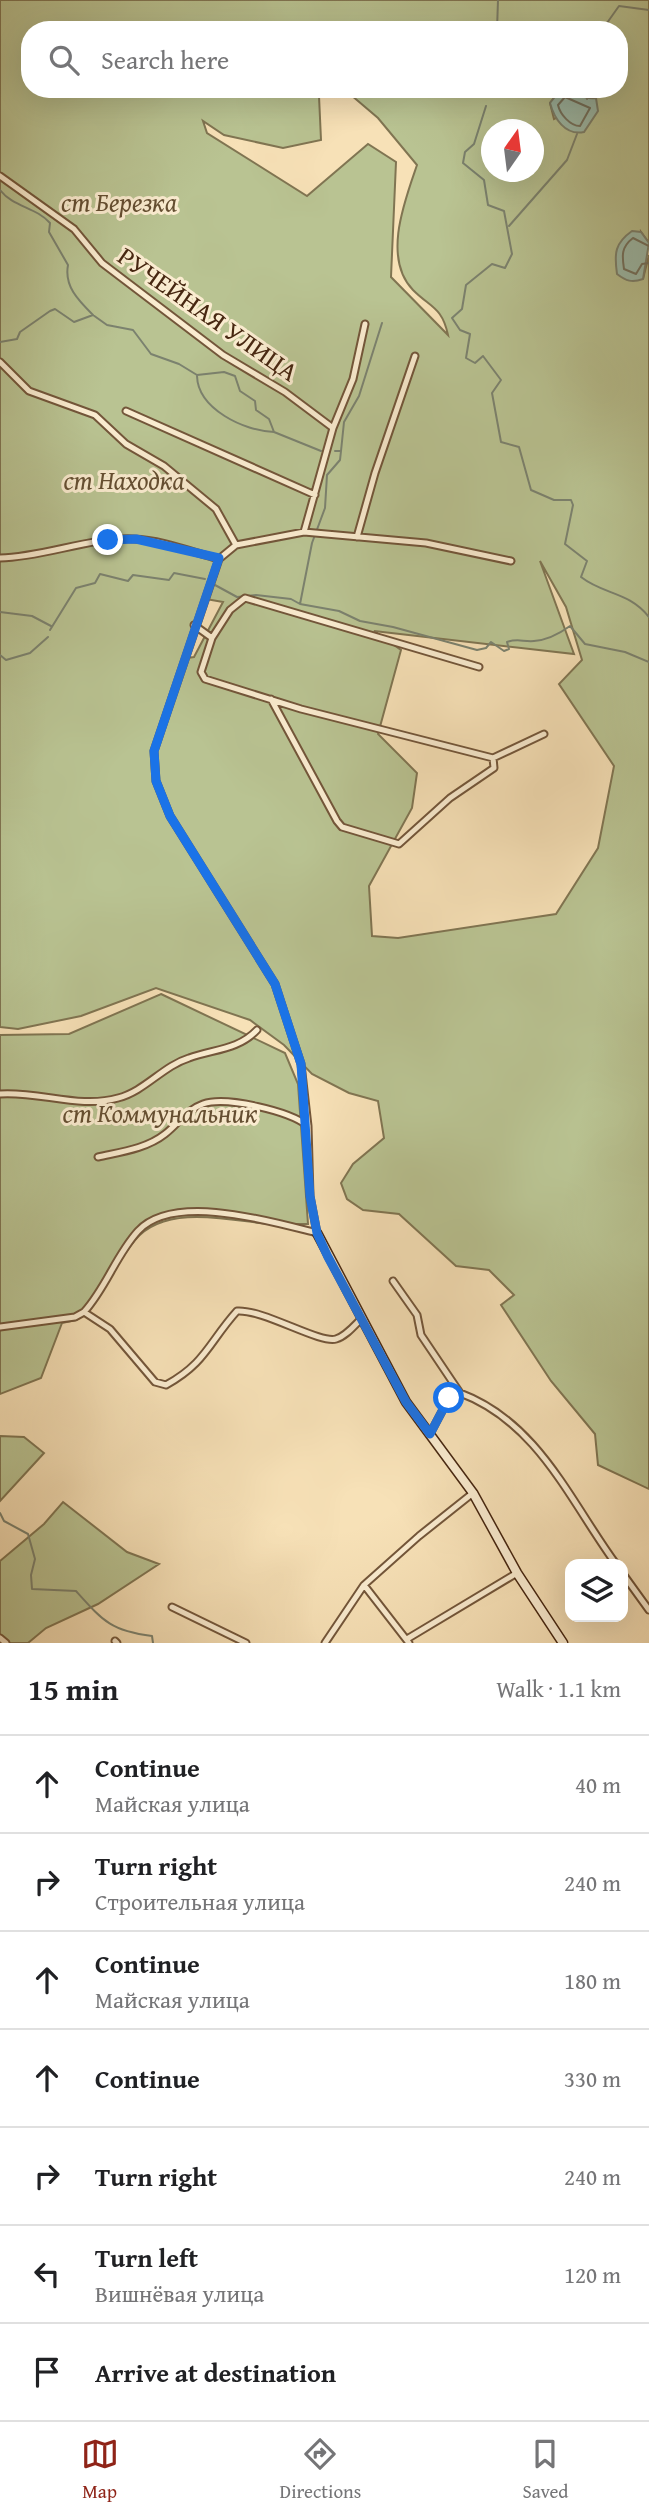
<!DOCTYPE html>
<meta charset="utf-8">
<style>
:root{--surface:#fff;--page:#f6f6f6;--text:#202124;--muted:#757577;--line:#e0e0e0;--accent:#8f2418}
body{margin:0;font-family:"Gentium Book Plus",serif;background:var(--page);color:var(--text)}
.controls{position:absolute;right:21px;bottom:21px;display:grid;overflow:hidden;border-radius:14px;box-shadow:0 7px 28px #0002}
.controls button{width:63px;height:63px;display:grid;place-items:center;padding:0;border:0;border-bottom:2px solid var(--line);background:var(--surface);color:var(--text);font:35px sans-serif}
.compass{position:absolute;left:481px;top:119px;width:63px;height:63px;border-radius:50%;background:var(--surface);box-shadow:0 7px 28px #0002;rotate:14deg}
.stop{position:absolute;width:21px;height:21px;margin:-16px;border:5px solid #1a73e8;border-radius:50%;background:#fff}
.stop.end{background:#1a73e8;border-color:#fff;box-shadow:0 2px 7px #0008}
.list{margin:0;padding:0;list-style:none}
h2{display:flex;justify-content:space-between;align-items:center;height:91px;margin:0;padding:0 28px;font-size:30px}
h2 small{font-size:23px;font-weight:400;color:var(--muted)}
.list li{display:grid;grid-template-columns:46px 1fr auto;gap:21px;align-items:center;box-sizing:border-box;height:98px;padding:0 28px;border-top:2px solid var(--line)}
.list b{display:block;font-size:26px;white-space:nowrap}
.list p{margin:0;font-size:23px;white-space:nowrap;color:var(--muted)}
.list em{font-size:23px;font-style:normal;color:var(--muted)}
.icon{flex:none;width:38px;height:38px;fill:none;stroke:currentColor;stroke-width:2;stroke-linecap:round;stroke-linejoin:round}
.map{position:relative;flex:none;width:649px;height:1643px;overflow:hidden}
.search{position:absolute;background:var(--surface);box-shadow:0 7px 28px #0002;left:21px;right:21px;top:21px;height:77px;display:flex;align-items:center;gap:18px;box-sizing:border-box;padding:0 24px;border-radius:28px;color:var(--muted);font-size:26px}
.sheet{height:777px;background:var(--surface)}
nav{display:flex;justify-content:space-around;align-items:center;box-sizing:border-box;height:98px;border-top:2px solid var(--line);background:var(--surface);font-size:19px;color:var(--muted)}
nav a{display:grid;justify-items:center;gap:4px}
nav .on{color:var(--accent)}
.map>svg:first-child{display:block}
.green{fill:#b9c392;stroke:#807552;stroke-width:2;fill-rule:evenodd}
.water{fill:#9dbeae;stroke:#7b826f;stroke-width:2}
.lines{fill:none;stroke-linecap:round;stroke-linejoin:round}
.shore{stroke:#727260;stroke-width:2}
.stream{stroke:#7b826f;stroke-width:2}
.street-casing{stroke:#73563a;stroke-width:9}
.secondary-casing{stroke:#472711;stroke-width:11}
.street{stroke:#faecd0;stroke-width:5}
.secondary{stroke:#faecd0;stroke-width:8}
.route{stroke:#1a73e8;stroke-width:9}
.labels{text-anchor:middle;stroke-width:6;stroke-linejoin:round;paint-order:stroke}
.park-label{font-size:26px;font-style:italic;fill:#644e31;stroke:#faecd0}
.street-label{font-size:26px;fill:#472711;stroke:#faecd0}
</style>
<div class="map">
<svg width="649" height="1643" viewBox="0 0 649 1643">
<rect width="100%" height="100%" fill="#f7e1b7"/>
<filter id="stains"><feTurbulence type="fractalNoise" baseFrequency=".00286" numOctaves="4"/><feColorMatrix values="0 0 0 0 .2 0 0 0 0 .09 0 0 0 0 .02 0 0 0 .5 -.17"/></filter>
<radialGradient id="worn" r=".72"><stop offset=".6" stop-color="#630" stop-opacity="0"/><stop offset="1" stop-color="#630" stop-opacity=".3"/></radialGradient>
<path class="green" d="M 0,0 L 649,0 L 649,243 L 641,232 L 643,279 L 649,255 L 649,1489 L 598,1465 L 595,1434 L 551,1381 L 501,1305 L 514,1295 L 489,1270 L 456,1266 L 399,1214 L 363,1210 L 347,1199 L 341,1183 L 353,1164 L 384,1138 L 378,1101 L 349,1093 L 312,1074 L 284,1045 L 250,1020 L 156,988 L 81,1016 L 18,1029 L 0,1027 ZM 30,30 L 619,30 L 619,89 L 571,89 L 578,96 L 595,98 L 554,119 L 550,103 L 561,89 L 30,89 ZM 351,95 L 378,118 L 417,165 C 405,200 382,258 413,290 C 431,308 442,307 448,335 L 391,277 L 396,162 L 368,144 L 307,196 L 207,133 L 203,121 L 224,135 L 283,148 L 321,140 L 319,96 ZM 491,130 L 534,130 L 534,172 L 491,172 ZM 540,561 L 566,607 L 582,660 L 559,684 L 614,766 L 598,848 L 556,914 L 398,938 L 372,936 L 369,886 L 412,808 L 417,773 L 378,734 L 401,650 L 374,631 L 574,654 ZM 206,599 L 223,602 L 194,657 L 187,658 Z
M 161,994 L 285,1053 L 298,1084 L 308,1224 C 292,1224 275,1225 259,1223 C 222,1218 163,1206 135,1240 C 117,1262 104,1289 88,1313 L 76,1320 L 62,1323 L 41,1378 L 0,1394 L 0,1035 L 69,1034 Z
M 0,1436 L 24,1437 L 44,1453 L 0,1501 Z
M 63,1502 L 127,1552 L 159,1564 L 98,1604 L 46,1628 L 28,1643 L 0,1643 L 0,1561 L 44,1524 Z"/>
<path class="water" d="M 561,89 C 574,89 581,100 596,98 L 598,111 L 584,132 C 565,136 554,118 550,103 Z
M 632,231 L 641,232 L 649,243 L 643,279 C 632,283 626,281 617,274 C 614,253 615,243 632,231 Z"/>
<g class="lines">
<path class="shore" d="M 565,97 L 590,108 L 580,126 C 570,126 560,114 558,105 Z
M 649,246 L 633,238 C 621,247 622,256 624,269 L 636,274 L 642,264 L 649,263"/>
<path class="stream" d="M 497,30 L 498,0
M 602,30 L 619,6 L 649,10
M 486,89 L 486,90
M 586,89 L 587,99
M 486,106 L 474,144 L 465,152 L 463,163 L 484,180 L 488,205 L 504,211 L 512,254 L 505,268 L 492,264 L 466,285 L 462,309 L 452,318 L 460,330 L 470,334 L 466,358 L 475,363 L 483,356 L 501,380 L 492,393 L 501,442 L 519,447 L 531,490 L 554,500 L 571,500 L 573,505 L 565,544 L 587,561 L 581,577 C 604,595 628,591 649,617
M 0,190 C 13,207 36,207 50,223 L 49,232 L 68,265 C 64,286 78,300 93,315
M 509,226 L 567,160 L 577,134
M 0,342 L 17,339 L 20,332 L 50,311 L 55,309 L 74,322 L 93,315 L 107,325 L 133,330 L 151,354 L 179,364 L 197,375 L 224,372 L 235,376 L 240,391 L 255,401 L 256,410 L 269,419 L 274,432 L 321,451
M 197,376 C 198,409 244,431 274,432
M 341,451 L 344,422 L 359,396 L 382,323
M 215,585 L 237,597 L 256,595 L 291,599 L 300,604 L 339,611 L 360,621 L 393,627 L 477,650 L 486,648 L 491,642 L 504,651 L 509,649 L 507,642 C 518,638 523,642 534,641 C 548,640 559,634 570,626 L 585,644 L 625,652 L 649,662
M 300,604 L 312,543 L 325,508 L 327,475 L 340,460 L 341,451 L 335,451
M 0,612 L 32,616 L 51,626
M 50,630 L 76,588 L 95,583 L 100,574 L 128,581 L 133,575 L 169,580 L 174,573 L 205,579
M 0,655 L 6,660 L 30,653 L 48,637
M 0,1513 L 4,1521 L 28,1534 L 35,1559 L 31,1575 L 32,1589 L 76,1591 C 103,1621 111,1631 152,1636 L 153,1643"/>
<defs>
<path id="street" d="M 0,176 L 74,229 L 102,263 L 223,355 L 285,392 L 333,428
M 0,362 L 29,391 L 95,415 L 126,444 L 164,466 L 216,509 L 236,545
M 126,411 L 315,495
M 304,532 L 333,428 L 353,379 L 365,324
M 357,537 L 375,473 L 415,356
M 0,558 C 45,557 89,537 134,539 C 162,540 192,552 219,559
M 194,625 L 212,638 L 201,672 L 205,679 L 301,709 L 493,758 L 544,734
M 212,638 L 230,610 L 245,598 L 479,667
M 271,699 L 337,821 L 342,827 L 399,844 L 450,798 L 494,768 L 493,758
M 0,1094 C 39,1091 80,1109 118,1098 C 145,1091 163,1066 189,1058 C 214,1049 238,1050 257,1030
M 98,1157 C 120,1152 146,1149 165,1134 C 178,1124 186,1110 203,1104 C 226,1096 289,1111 308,1126
M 393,1281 L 417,1315 L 421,1335 L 460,1393
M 84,1312 L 110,1329 L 155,1382 L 166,1385 C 206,1363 209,1342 237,1311 C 263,1309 320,1344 336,1339 C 346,1336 354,1326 361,1319
M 0,1327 L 75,1317 L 84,1312 C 106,1288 116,1255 138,1231 C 174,1192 273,1222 317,1233 L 310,1196 L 308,1126 L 301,1064 L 275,984 L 170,816 L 156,781 L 154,751 L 219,559 L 236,545 L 304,532 L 426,543 L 511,561
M 430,1434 L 449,1398 L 460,1393 C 538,1422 570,1501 616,1564
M 623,1574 L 649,1610
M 364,1585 L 409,1643
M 172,1607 L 246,1643
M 0,1638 L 6,1643
M 407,1639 L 517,1573
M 115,1641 L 117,1643
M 325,1643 L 364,1585 L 419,1536 L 473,1493"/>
<path id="secondary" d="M 317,1233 L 406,1402 L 473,1493 L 517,1573 L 563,1643"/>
</defs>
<use href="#street" class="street-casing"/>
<use href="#secondary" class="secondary-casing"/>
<use href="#street" class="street"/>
<use href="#secondary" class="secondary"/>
</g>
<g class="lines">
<path class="route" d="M 108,540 L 136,539 L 219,558 L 154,751 L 156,781 L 170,816 L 275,984 L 301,1064 L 310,1196 L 317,1233 L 328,1257 L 406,1402 L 430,1434 L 449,1398"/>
</g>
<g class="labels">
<g class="park-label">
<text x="119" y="211">ст Березка</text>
<text x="124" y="489">ст Находка</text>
<text x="160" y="1122">ст Коммунальник</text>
</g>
<g class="street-label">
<text transform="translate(208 314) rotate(35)" y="9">РУЧЕЙНАЯ УЛИЦА</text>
</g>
</g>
<rect width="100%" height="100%" filter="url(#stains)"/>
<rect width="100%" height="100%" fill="url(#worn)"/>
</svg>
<div class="controls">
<button><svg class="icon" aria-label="layers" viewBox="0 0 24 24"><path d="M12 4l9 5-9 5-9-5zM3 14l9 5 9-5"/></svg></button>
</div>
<svg class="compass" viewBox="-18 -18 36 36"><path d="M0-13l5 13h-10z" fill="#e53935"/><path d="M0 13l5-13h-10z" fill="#757577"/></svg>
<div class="stop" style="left:449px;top:1398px"></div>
<div class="stop end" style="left:108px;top:540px"></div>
<div class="search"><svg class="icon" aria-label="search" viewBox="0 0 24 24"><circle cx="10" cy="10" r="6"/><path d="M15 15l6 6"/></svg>Search here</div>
</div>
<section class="sheet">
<h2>15 min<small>Walk · 1.1 km</small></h2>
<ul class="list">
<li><svg class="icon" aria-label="ahead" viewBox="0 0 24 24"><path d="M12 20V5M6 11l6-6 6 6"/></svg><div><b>Continue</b><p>Майская улица</p></div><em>40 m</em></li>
<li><svg class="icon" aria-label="right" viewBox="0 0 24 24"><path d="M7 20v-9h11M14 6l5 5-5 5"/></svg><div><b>Turn right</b><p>Строительная улица</p></div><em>240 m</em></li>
<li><svg class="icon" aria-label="ahead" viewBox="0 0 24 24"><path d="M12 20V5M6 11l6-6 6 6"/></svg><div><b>Continue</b><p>Майская улица</p></div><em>180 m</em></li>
<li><svg class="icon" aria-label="ahead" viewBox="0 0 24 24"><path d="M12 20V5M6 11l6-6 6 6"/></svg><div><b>Continue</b></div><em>330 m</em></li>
<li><svg class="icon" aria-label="right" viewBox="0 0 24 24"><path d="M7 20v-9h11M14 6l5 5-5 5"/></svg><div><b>Turn right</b></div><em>240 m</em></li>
<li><svg class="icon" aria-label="left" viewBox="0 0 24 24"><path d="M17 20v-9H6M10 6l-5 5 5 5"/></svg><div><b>Turn left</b><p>Вишнёвая улица</p></div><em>120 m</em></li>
<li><svg class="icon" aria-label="arrive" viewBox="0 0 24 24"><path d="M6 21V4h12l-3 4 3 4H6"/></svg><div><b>Arrive at destination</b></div></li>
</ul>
</section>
<nav>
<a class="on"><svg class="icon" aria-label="map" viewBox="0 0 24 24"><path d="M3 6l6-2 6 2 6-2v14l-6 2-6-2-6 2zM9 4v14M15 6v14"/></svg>Map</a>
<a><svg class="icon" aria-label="directions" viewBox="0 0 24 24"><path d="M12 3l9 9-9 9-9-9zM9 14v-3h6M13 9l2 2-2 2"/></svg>Directions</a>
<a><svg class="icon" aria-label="saved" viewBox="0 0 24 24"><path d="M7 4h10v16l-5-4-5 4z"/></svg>Saved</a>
</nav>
